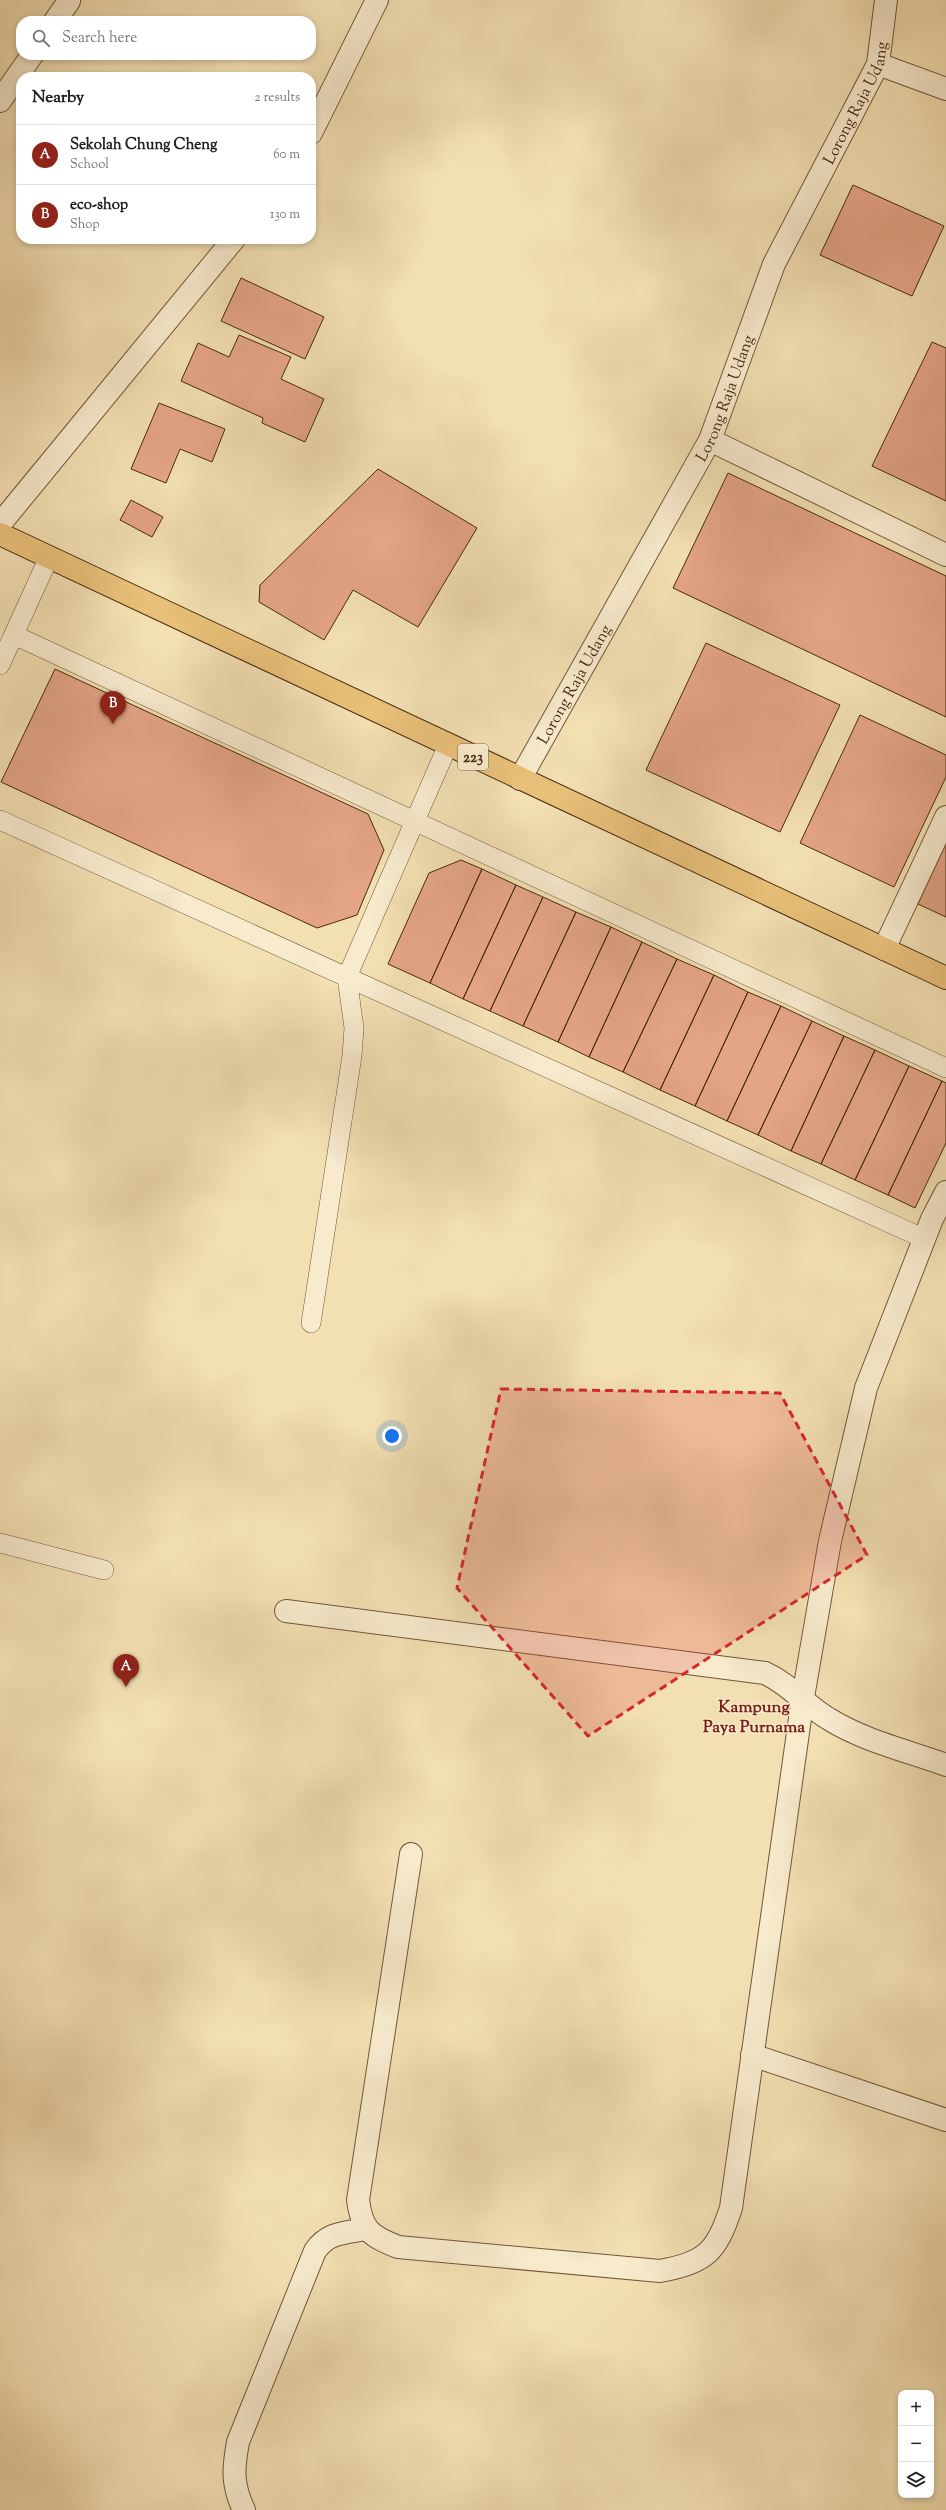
<!DOCTYPE html>
<meta charset="utf-8">
<style>
:root{--surface:#fff;--page:#f6f6f6;--text:#202124;--muted:#757577;--line:#e0e0e0;--accent:#8f2418}
body{margin:0;font-family:"Sorts Mill Goudy",serif;background:var(--page);color:var(--text)}
.controls{position:absolute;right:12px;bottom:12px;display:grid;overflow:hidden;border-radius:8px;box-shadow:0 2px 6px #0003}
.controls button{width:36px;height:36px;display:grid;place-items:center;padding:0;border:0;border-bottom:1px solid var(--line);background:var(--surface);color:var(--text);font:20px sans-serif}
.you{position:absolute;left:392px;top:1436px;width:14px;height:14px;margin:-10px;border:3px solid #fff;border-radius:50%;background:#1a73e8;box-shadow:0 0 0 6px #1a73e833}
.badge{display:grid;place-items:center;width:26px;height:26px;border-radius:50%;background:var(--accent);color:#fff;font-size:13px;font-weight:700}
.pin{position:absolute;translate:-50% -33px;filter:drop-shadow(0 1px 2px #0008)}
.pin::after{content:'';position:absolute;top:21px;width:14px;height:12px;background:inherit;clip-path:polygon(0 0,100% 0,50% 100%)}
.list{margin:0;padding:0;list-style:none}
h2{display:flex;justify-content:space-between;align-items:center;height:52px;margin:0;padding:0 16px;font-size:17px}
h2 small{font-size:13px;font-weight:400;color:var(--muted)}
.list li{display:grid;grid-template-columns:26px 1fr auto;gap:12px;align-items:center;box-sizing:border-box;height:60px;padding:0 16px;border-top:1px solid var(--line)}
.list b{display:block;font-size:15px;white-space:nowrap}
.list p{margin:0;font-size:13px;white-space:nowrap;color:var(--muted)}
.list em{font-size:13px;font-style:normal;color:var(--muted)}
.icon{flex:none;width:22px;height:22px;fill:none;stroke:currentColor;stroke-width:2;stroke-linecap:round;stroke-linejoin:round}
.map{position:relative;flex:none;width:946px;height:2510px;overflow:hidden}
.search{position:absolute;background:var(--surface);box-shadow:0 2px 6px #0003;left:16px;top:16px;width:300px;height:44px;display:flex;align-items:center;gap:10px;box-sizing:border-box;padding:0 14px;border-radius:16px;color:var(--muted);font-size:15px}
.panel{position:absolute;background:var(--surface);box-shadow:0 2px 6px #0003;left:16px;top:72px;width:300px;height:172px;border-radius:16px}
.map>svg:first-child{display:block}
.building{fill:#e4a486;stroke:#472a0e}
.lines{fill:none;stroke-linecap:round;stroke-linejoin:round}
.lane-casing{stroke:#725737;stroke-width:20}
.street-casing{stroke:#725737;stroke-width:24}
.primary-casing{stroke:#472a0e;stroke-width:24}
.lane{stroke:#f7eacd;stroke-width:19}
.street{stroke:#f7eacd;stroke-width:22}
.primary{stroke:#e9c079;stroke-width:22}
.marked{fill:#d62828;fill-opacity:0.2;stroke:#d62828;stroke-width:3;stroke-dasharray:8 5;stroke-linejoin:round}
.labels{text-anchor:middle;stroke-width:3;stroke-linejoin:round;paint-order:stroke}
.shield{fill:#f7eacd;stroke:#7c6447;stroke-width:1}
.shield-label{font-size:15px;font-weight:bold;fill:#472a0e}
.street-label{font-size:16px;fill:#472a0e;stroke:#f7eacd}
.neighbourhood-label{font-size:17px;font-weight:bold;fill:#7a1f14;stroke:#f7eacd}
</style>
<div class="map">
<svg width="946" height="2510" viewBox="0 0 946 2510">
<rect width="100%" height="100%" fill="#f2dfb2"/>
<filter id="stains"><feTurbulence type="fractalNoise" baseFrequency=".005" numOctaves="4"/><feColorMatrix values="0 0 0 0 .2 0 0 0 0 .09 0 0 0 0 .02 0 0 0 .5 -.17"/></filter>
<radialGradient id="worn" r=".72"><stop offset=".6" stop-color="#630" stop-opacity="0"/><stop offset="1" stop-color="#630" stop-opacity=".3"/></radialGradient>
<path class="building" d="M 853,185 L 944,226 L 912,296 L 820,255 Z
M 241,278 L 324,317 L 305,359 L 221,321 Z
M 239,335 L 291,357 L 281,379 L 324,399 L 305,442 L 262,423 L 263,418 L 181,381 L 198,343 L 229,357 Z
M 932,342 L 946,348 L 946,501 L 872,466 Z
M 159,403 L 225,429 L 212,462 L 180,449 L 166,483 L 131,469 Z
M 378,469 L 477,528 L 418,627 L 353,590 L 324,640 L 259,602 L 260,585 Z
M 728,473 L 946,576 L 946,717 L 673,588 Z
M 131,500 L 163,517 L 152,537 L 120,520 Z
M 706,643 L 840,705 L 780,832 L 646,770 Z
M 55,669 L 368,814 L 384,850 L 357,915 L 317,928 L 1,782 Z
M 860,715 L 946,755 L 946,777 L 894,887 L 800,843 Z
M 946,843 L 946,917 L 918,904 Z
M 461,860 L 482,869 L 430,983 L 388,964 L 429,873 Z
M 482,869 L 516,885 L 463,999 L 430,983 Z
M 516,885 L 543,897 L 490,1011 L 463,999 Z
M 543,897 L 576,912 L 523,1026 L 490,1011 Z
M 576,912 L 611,927 L 558,1042 L 523,1026 Z
M 611,927 L 642,942 L 589,1057 L 558,1042 Z
M 642,942 L 677,959 L 623,1072 L 589,1057 Z
M 677,959 L 714,975 L 660,1090 L 623,1072 Z
M 714,975 L 748,992 L 695,1106 L 660,1090 Z
M 748,992 L 781,1006 L 727,1121 L 695,1106 Z
M 781,1006 L 812,1021 L 758,1135 L 727,1121 Z
M 812,1021 L 844,1036 L 791,1151 L 758,1135 Z
M 844,1036 L 875,1050 L 821,1164 L 791,1151 Z
M 875,1050 L 909,1066 L 855,1180 L 821,1164 Z
M 909,1066 L 942,1081 L 888,1195 L 855,1180 Z
M 942,1081 L 946,1083 L 946,1143 L 915,1208 L 888,1195 Z"/>
<g class="lines">
<defs>
<path id="lane" d="M 14,635 L 946,1068
M 0,665 L 49,557
M 0,820 L 925,1239
M 311,1323 L 352,1056 L 354,1028 L 347,977 L 448,745
M 0,1543 L 104,1570"/>
<g id="street">
<path d="M 55,21 L 69,1"/>
<path d="M 878,64 L 946,89"/>
<path d="M 0,101 L 32,55"/>
<path d="M 311,133 L 377,0"/>
<path d="M 710,440 L 946,555"/>
<path d="M 0,524 L 234,239"/>
<path id="s1" d="M 520,779 L 710,440 L 774,264 L 878,64 L 886,0"/>
<path d="M 884,949 L 946,817"/>
<path d="M 286,1611 L 765,1673 C 791,1685 805,1705 829,1719 C 864,1741 908,1751 946,1765"/>
<path d="M 411,1854 L 358,2200 C 362,2230 370,2236 398,2247 L 660,2271 C 706,2262 716,2253 731,2208 L 803,1697 L 830,1541 L 866,1388 L 932,1219 L 946,1192"/>
<path d="M 752,2055 L 946,2120"/>
<path d="M 244,2510 C 232,2485 233,2469 238,2442 L 315,2251 C 328,2232 345,2233 366,2229"/>
</g>
<path id="primary" d="M 0,534 L 946,978"/>
</defs>
<use href="#lane" class="lane-casing"/>
<use href="#street" class="street-casing"/>
<use href="#primary" class="primary-casing"/>
<use href="#lane" class="lane"/>
<use href="#street" class="street"/>
<use href="#primary" class="primary"/>
</g>
<path class="marked" d="M 501,1389 L 780,1393 L 867,1555 L 588,1736 L 457,1588 Z"/>
<g class="labels">
<rect class="shield" x="458" y="744" width="30" height="26" rx="3"/>
<g class="shield-label">
<text x="473" y="762">223</text>
</g>
<g class="street-label">
<text dy="6" stroke="none"><textPath href="#s1" startOffset="757">Lorong Raja Udang</textPath></text>
<text dy="6" stroke="none"><textPath href="#s1" startOffset="433">Lorong Raja Udang</textPath></text>
<text dy="6" stroke="none"><textPath href="#s1" startOffset="109">Lorong Raja Udang</textPath></text>
</g>
<g class="neighbourhood-label">
<text x="754" y="1712">Kampung<tspan x="754" dy="20">Paya Purnama</tspan></text>
</g>
</g>
<rect width="100%" height="100%" filter="url(#stains)"/>
<rect width="100%" height="100%" fill="url(#worn)"/>
</svg>
<div class="controls">
<button>+</button>
<button>−</button>
<button><svg class="icon" aria-label="layers" viewBox="0 0 24 24"><path d="M12 4l9 5-9 5-9-5zM3 14l9 5 9-5"/></svg></button>
</div>
<div class="you"></div>
<div class="pin badge" style="left:126px;top:1687px">A</div>
<div class="pin badge" style="left:113px;top:724px">B</div>
<div class="search"><svg class="icon" aria-label="search" viewBox="0 0 24 24"><circle cx="10" cy="10" r="6"/><path d="M15 15l6 6"/></svg>Search here</div>
<section class="panel">
<h2>Nearby<small>2 results</small></h2>
<ul class="list">
<li><span class="badge">A</span><div><b>Sekolah Chung Cheng</b><p>School</p></div><em>60 m</em></li>
<li><span class="badge">B</span><div><b>eco-shop</b><p>Shop</p></div><em>130 m</em></li>
</ul>
</section>
</div>
